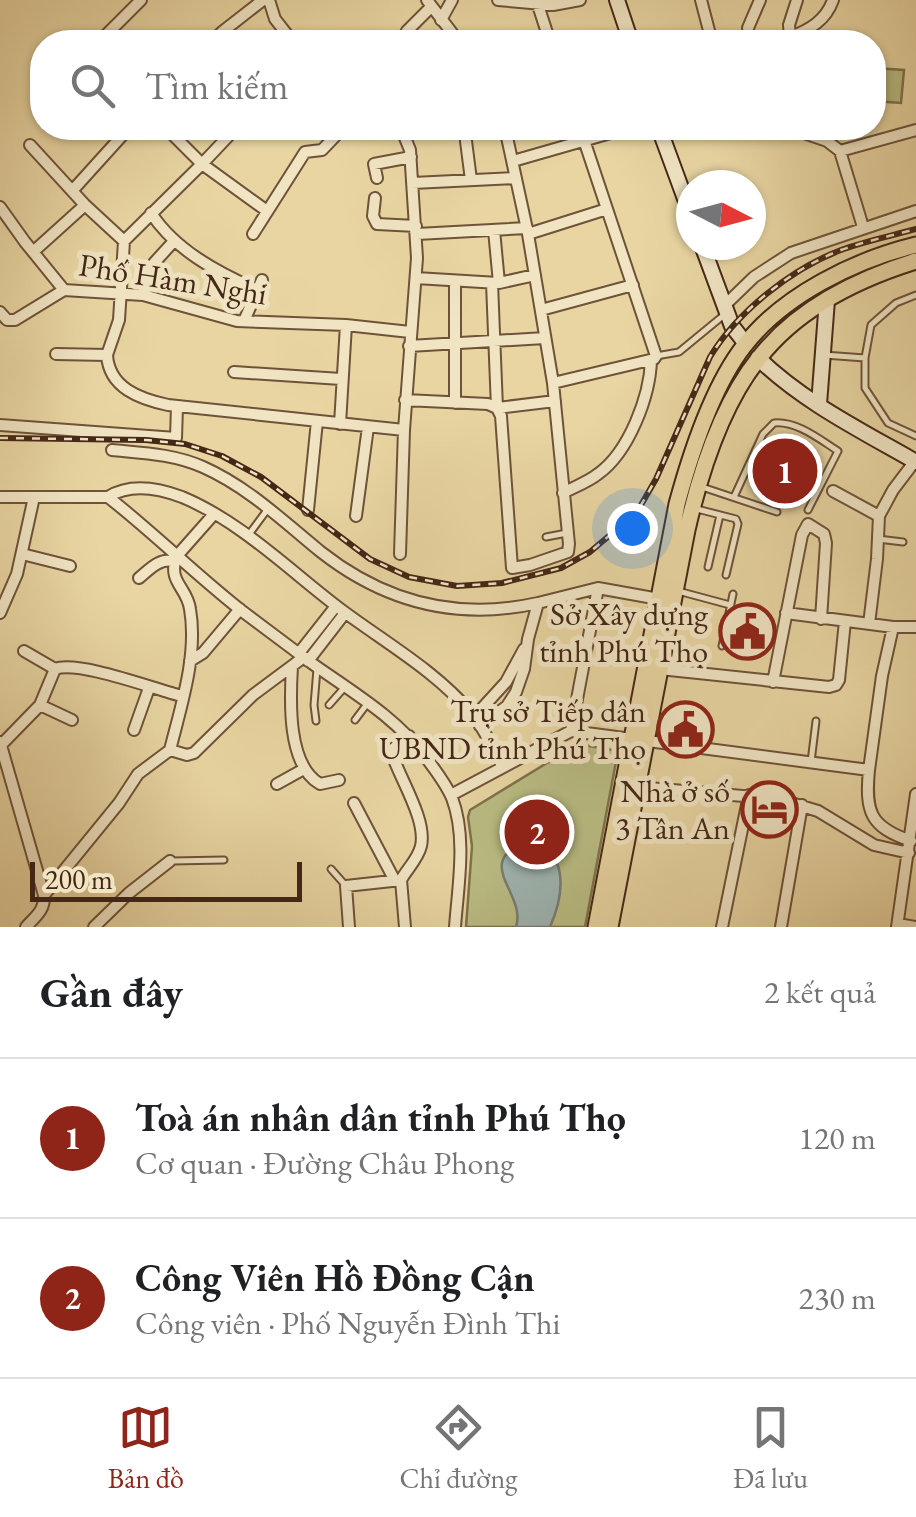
<!DOCTYPE html>
<html lang="vi">
<meta charset="utf-8">
<style>
:root{--surface:#fff;--page:#f2f2f2;--text:#202124;--muted:#757577;--line:#e0e0e0;--accent:#8f2418}
body{margin:0;font-family:"EB Garamond",serif;background:var(--page);color:var(--text)}
.compass{position:absolute;left:676px;top:170px;width:90px;height:90px;border-radius:50%;background:var(--surface);box-shadow:0 2px 8px #0004;rotate:96deg}
.scale{position:absolute;left:30px;bottom:25px;width:272px;box-sizing:border-box;padding-left:10px;border:5px solid #452716;border-top:0;font-size:28px;line-height:35px;white-space:nowrap;color:#452716;-webkit-text-stroke:8px #f0e4c3;paint-order:stroke}
.you{position:absolute;left:632px;top:528px;width:35px;height:35px;margin:-25px;border:8px solid #fff;border-radius:50%;background:#1a73e8;box-shadow:0 0 0 15px #1a73e833}
.badge{display:grid;place-items:center;width:65px;height:65px;border-radius:50%;background:var(--accent);color:#fff;font-size:32px;font-weight:700}
.pin{position:absolute;translate:-50% -50%;border:5px solid #fff;box-shadow:0 2px 10px #0006}
.list{margin:0;padding:0;list-style:none}
h2{display:flex;justify-content:space-between;align-items:center;height:130px;margin:0;padding:0 40px;font-size:42px}
h2 small{font-size:32px;font-weight:400;color:var(--muted)}
.list li{display:grid;grid-template-columns:65px 1fr auto;gap:30px;align-items:center;box-sizing:border-box;height:160px;padding:0 40px;border-top:2px solid var(--line)}
.list b{display:block;font-size:38px;white-space:nowrap}
.list p{margin:0;font-size:32px;white-space:nowrap;color:var(--muted)}
.list em{font-size:32px;font-style:normal;color:var(--muted)}
.icon{flex:none;width:55px;height:55px;fill:none;stroke:currentColor;stroke-width:2;stroke-linecap:round;stroke-linejoin:round}
.map{position:relative;flex:none;width:916px;height:927px;overflow:hidden}
.search{position:absolute;background:var(--surface);box-shadow:0 2px 8px #0004;left:30px;right:30px;top:30px;height:110px;display:flex;align-items:center;gap:25px;box-sizing:border-box;padding:0 35px;border-radius:40px;color:var(--muted);font-size:38px}
.sheet{height:450px;background:var(--surface)}
nav{display:flex;justify-content:space-around;align-items:center;box-sizing:border-box;height:140px;border-top:2px solid var(--line);background:var(--surface);font-size:28px;color:var(--muted)}
nav a{display:grid;justify-items:center;gap:5px}
nav .on{color:var(--accent)}
.map>svg:first-child{display:block}
.green{fill:#b9bc83;stroke:#7f724c;stroke-width:2.5}
.water{fill:#9eb5b2;stroke:#7a7c74;stroke-width:2.5}
.lines{fill:none;stroke-linecap:round;stroke-linejoin:round}
.lane-casing{stroke:#6e5239;stroke-width:9}
.street-casing{stroke:#6e5239;stroke-width:14}
.secondary-casing{stroke:#452716;stroke-width:18}
.primary-casing{stroke:#452716;stroke-width:19}
.lane{stroke:#f0e4c3;stroke-width:5}
.street{stroke:#f0e4c3;stroke-width:10}
.secondary{stroke:#f0e4c3;stroke-width:14}
.primary{stroke:#e8d5a2;stroke-width:15}
.rail-casing{stroke:#452716;stroke-width:6}
.rail{stroke:#f0e4c3;stroke-width:2.5;stroke-dasharray:8;stroke-linecap:butt}
.labels{text-anchor:middle;stroke-width:10;stroke-linejoin:round;paint-order:stroke}
.street-label{font-size:32px;fill:#452716;stroke:#f0e4c3}
.poi-label{font-size:32px;fill:#452716;stroke:#f0e4c3;text-anchor:end}
</style>
<div class="map">
<svg width="916" height="927" viewBox="0 0 916 927">
<rect width="100%" height="100%" fill="#e8d5a2"/>
<filter id="stains"><feTurbulence type="fractalNoise" baseFrequency=".002" numOctaves="4"/><feColorMatrix values="0 0 0 0 .2 0 0 0 0 .09 0 0 0 0 .02 0 0 0 .5 -.17"/></filter>
<radialGradient id="worn" r=".72"><stop offset=".6" stop-color="#630" stop-opacity="0"/><stop offset="1" stop-color="#630" stop-opacity=".3"/></radialGradient>
<path class="green" d="M 874,68 L 904,70 L 901,103 L 874,101 Z
M 578,744 L 618,751 L 585,927 L 466,927 L 472,846 L 468,817 L 470,810 Z"/>
<path class="water" d="M 524,842 C 571,846 564,895 550,927 L 516,927 C 527,894 473,864 524,842 Z"/>
<g class="lines">
<defs>
<path id="lane" d="M 916,295 L 896,303 L 871,325 L 865,358 L 865,388 L 888,423 L 916,436
M 824,355 L 865,358
M 656,356 L 679,352 L 724,315
M 699,486 L 777,512
M 734,497 L 763,434 L 774,423 C 797,421 819,439 838,451 L 808,510
M 693,508 L 736,519 L 738,524 L 726,575
M 250,533 L 267,510
M 546,537 L 567,533
M 878,539 L 903,542
M 708,567 L 720,515
M 678,591 L 730,605
M 722,646 L 733,594
M 329,705 L 344,688
M 355,720 L 367,704
M 316,721 L 314,705 L 317,669
M 811,762 L 816,721
M 172,861 L 224,860
M 331,869 L 346,886"/>
<path id="street" d="M 269,0 L 275,19 L 293,42
M 427,0 L 459,42
M 498,0 L 553,5 L 580,0
M 701,0 L 712,42
M 538,5 L 550,42
M 441,20 L 452,0
M 748,28 L 760,0
M 790,37 C 810,30 826,20 833,0
M 99,42 L 141,0
M 212,42 L 222,32 L 263,0
M 401,42 L 407,31 L 431,7
M 788,42 L 790,37 L 789,25 L 797,0
M 166,128 L 202,164 L 236,128
M 789,128 L 827,141 L 840,151 L 863,227
M 466,141 L 471,180
M 30,145 L 85,205 L 124,241
M 840,151 L 916,130
M 513,161 L 628,128
M 377,178 L 374,164 L 411,157
M 413,183 L 516,178
M 72,191 L 129,128
M 375,198 L 373,216 L 377,224 L 416,226
M 0,207 L 25,242 L 64,290 L 143,295 L 237,321 L 346,325 L 410,332
M 151,213 C 175,250 217,272 257,290
M 494,230 L 499,283 L 535,275
M 253,234 L 305,152 L 322,150 L 343,128
M 417,234 L 527,228
M 528,234 L 607,209
M 33,252 L 85,205
M 416,278 L 498,283
M 455,281 L 455,403
M 492,283 L 497,408 L 555,401
M 143,295 L 154,263 L 174,241
M 724,306 L 754,277 L 791,253 L 916,211
M 541,310 L 633,285
M 0,312 L 7,320 L 15,320 L 64,290
M 244,321 L 262,280
M 409,346 L 545,338
M 56,354 L 107,355 C 109,388 140,399 168,405 L 404,430 L 417,258 L 410,150 L 401,128
M 107,355 L 119,320 L 124,241 L 202,164 L 267,211
M 234,372 L 341,379
M 553,383 L 654,359 L 656,356 L 580,128
M 405,400 L 488,404 L 497,408 L 501,416 L 512,568 L 530,565 L 568,552 L 569,544 L 553,383 L 528,234 L 505,128
M 340,424 L 346,325
M 0,425 L 176,438 L 177,406
M 112,450 C 143,453 174,454 203,467 C 248,487 283,521 321,552 C 386,603 457,621 538,603
M 833,491 L 879,516
M 563,493 C 574,487 588,482 598,474 C 629,452 650,396 651,360
M 0,497 L 108,497 C 154,533 196,575 242,611 C 265,628 287,645 310,662 C 352,692 395,716 427,759 C 436,771 446,784 452,798 C 467,837 458,886 455,927
M 108,497 C 130,483 158,488 182,497 C 240,521 289,570 339,608 C 384,642 435,670 472,714 C 485,729 493,750 503,767
M 308,510 L 317,421
M 356,516 L 368,427
M 22,554 L 70,566
M 400,554 L 404,430
M 139,578 C 150,569 159,558 174,561
M 0,613 L 17,574 L 34,497
M 786,613 L 893,627 L 916,627
M 869,624 L 877,559 L 879,516 L 893,490 L 915,461
M 24,651 L 55,669
M 299,653 L 336,606
M 190,661 L 203,653 L 240,609
M 308,661 L 345,613
M 292,666 C 290,700 287,765 320,784 L 339,780
M 660,669 L 829,687 L 836,685 L 839,680 L 845,621
M 773,682 L 802,535 L 808,524 L 824,534 L 826,543 L 821,619
M 40,705 L 72,720
M 475,716 L 506,682 L 524,649
M 480,726 L 507,706 L 516,692 L 524,669 L 528,639 L 538,603 L 598,588 L 659,599
M 134,730 L 149,688
M 571,731 L 598,588
M 0,742 L 44,895 C 45,910 36,916 26,927
M 2,744 L 40,705 L 55,669 C 78,660 154,689 182,696
M 170,750 L 187,755 L 194,753 L 253,695 L 304,657
M 869,770 L 882,676 L 893,627
M 277,784 L 304,769
M 637,787 L 778,799 L 818,811 L 874,845 L 909,853
M 451,795 L 571,731 L 869,770 C 865,812 870,827 911,841
M 354,803 L 395,881
M 401,880 C 407,869 418,859 421,846 C 427,820 400,779 392,754 L 393,749 L 409,736
M 44,895 L 119,803 L 138,774 L 170,750 C 181,706 198,655 190,609 C 187,587 168,583 176,557 L 214,514
M 898,924 L 916,927
M 94,927 L 129,893 L 170,861
M 349,927 L 346,886 L 401,880 L 405,927
M 722,927 L 749,795
M 781,927 L 802,805
M 897,927 L 916,794"/>
<path id="secondary" d="M 617,0 L 631,42
M 659,128 L 691,215
M 702,245 L 732,326 L 746,344
M 758,358 C 803,402 862,431 916,462
M 819,404 L 827,300"/>
<path id="primary" d="M 596,927 L 677,504 C 690,456 713,386 744,346 C 783,295 855,260 916,245
M 610,927 L 687,530 C 700,473 722,404 759,358 C 797,309 858,279 916,261"/>
</defs>
<use href="#lane" class="lane-casing"/>
<use href="#street" class="street-casing"/>
<use href="#secondary" class="secondary-casing"/>
<use href="#primary" class="primary-casing"/>
<use href="#lane" class="lane"/>
<use href="#street" class="street"/>
<use href="#secondary" class="secondary"/>
<use href="#primary" class="primary"/>
<defs>
<path id="rail" d="M 0,438 L 146,440 L 185,444 L 222,456 L 261,477 L 370,559 L 409,577 L 457,586 L 502,583 L 561,568 L 590,552 L 637,512 L 656,479 L 710,357 C 737,312 791,269 841,250 C 865,241 891,236 916,229"/>
</defs>
<use href="#rail" class="rail-casing"/>
<use href="#rail" class="rail"/>
</g>
<defs>
<symbol id="civic-ring" viewBox="-11 -11 22 22"><circle r="9.5" fill="#f0e4c3" stroke="#8f2418" stroke-width="1.5"/><path d="M-.6-6.5H3V-4.5H.6V-3L4-1V1h2V6H-6V1h2V-1L-.6-3ZM-1.2 2.5V6h2.4V2.5Z" fill="#8f2418"/></symbol>
<symbol id="hotel-ring" viewBox="-11 -11 22 22"><circle r="9.5" fill="#f0e4c3" stroke="#8f2418" stroke-width="1.5"/><path d="M-6-4.5h1.5V1H6V5H4.5V3h-9V5H-6ZM-4 0a1.8 1.8 0 1 1 3.6 0ZM.5 0V-2.5h3Q6-2.5 6 0Z" fill="#8f2418"/></symbol>
</defs>
<g fill-rule="evenodd">
<use href="#civic-ring" x="716" y="600" width="63" height="63"/>
<use href="#civic-ring" x="654" y="698" width="63" height="63"/>
<use href="#hotel-ring" x="738" y="778" width="63" height="63"/>
</g>
<g class="labels">
<g class="street-label">
<text transform="translate(173 279) rotate(9)" y="11">Phố Hàm Nghi</text>
</g>
<g class="poi-label">
<text x="708" y="625">Sở Xây dựng<tspan x="708" dy="37">tỉnh Phú Thọ</tspan></text>
<text x="646" y="722">Trụ sở Tiếp dân<tspan x="646" dy="37">UBND tỉnh Phú Thọ</tspan></text>
<text x="730" y="802">Nhà ở số<tspan x="730" dy="37">3 Tân An</tspan></text>
</g>
</g>
<rect width="100%" height="100%" filter="url(#stains)"/>
<rect width="100%" height="100%" fill="url(#worn)"/>
</svg>
<svg class="compass" viewBox="-18 -18 36 36"><path d="M0-13l5 13h-10z" fill="#e53935"/><path d="M0 13l5-13h-10z" fill="#757577"/></svg>
<div class="scale">200 m</div>
<div class="you"></div>
<div class="pin badge" style="left:785px;top:471px">1</div>
<div class="pin badge" style="left:537px;top:832px">2</div>
<div class="search"><svg class="icon" aria-label="search" viewBox="0 0 24 24"><circle cx="10" cy="10" r="6"/><path d="M15 15l6 6"/></svg>Tìm kiếm</div>
</div>
<section class="sheet">
<h2>Gần đây<small>2 kết quả</small></h2>
<ul class="list">
<li><span class="badge">1</span><div><b>Toà án nhân dân tỉnh Phú Thọ</b><p>Cơ quan · Đường Châu Phong</p></div><em>120 m</em></li>
<li><span class="badge">2</span><div><b>Công Viên Hồ Đồng Cận</b><p>Công viên · Phố Nguyễn Đình Thi</p></div><em>230 m</em></li>
</ul>
</section>
<nav>
<a class="on"><svg class="icon" aria-label="map" viewBox="0 0 24 24"><path d="M3 6l6-2 6 2 6-2v14l-6 2-6-2-6 2zM9 4v14M15 6v14"/></svg>Bản đồ</a>
<a><svg class="icon" aria-label="directions" viewBox="0 0 24 24"><path d="M12 3l9 9-9 9-9-9zM9 14v-3h6M13 9l2 2-2 2"/></svg>Chỉ đường</a>
<a><svg class="icon" aria-label="saved" viewBox="0 0 24 24"><path d="M7 4h10v16l-5-4-5 4z"/></svg>Đã lưu</a>
</nav>
